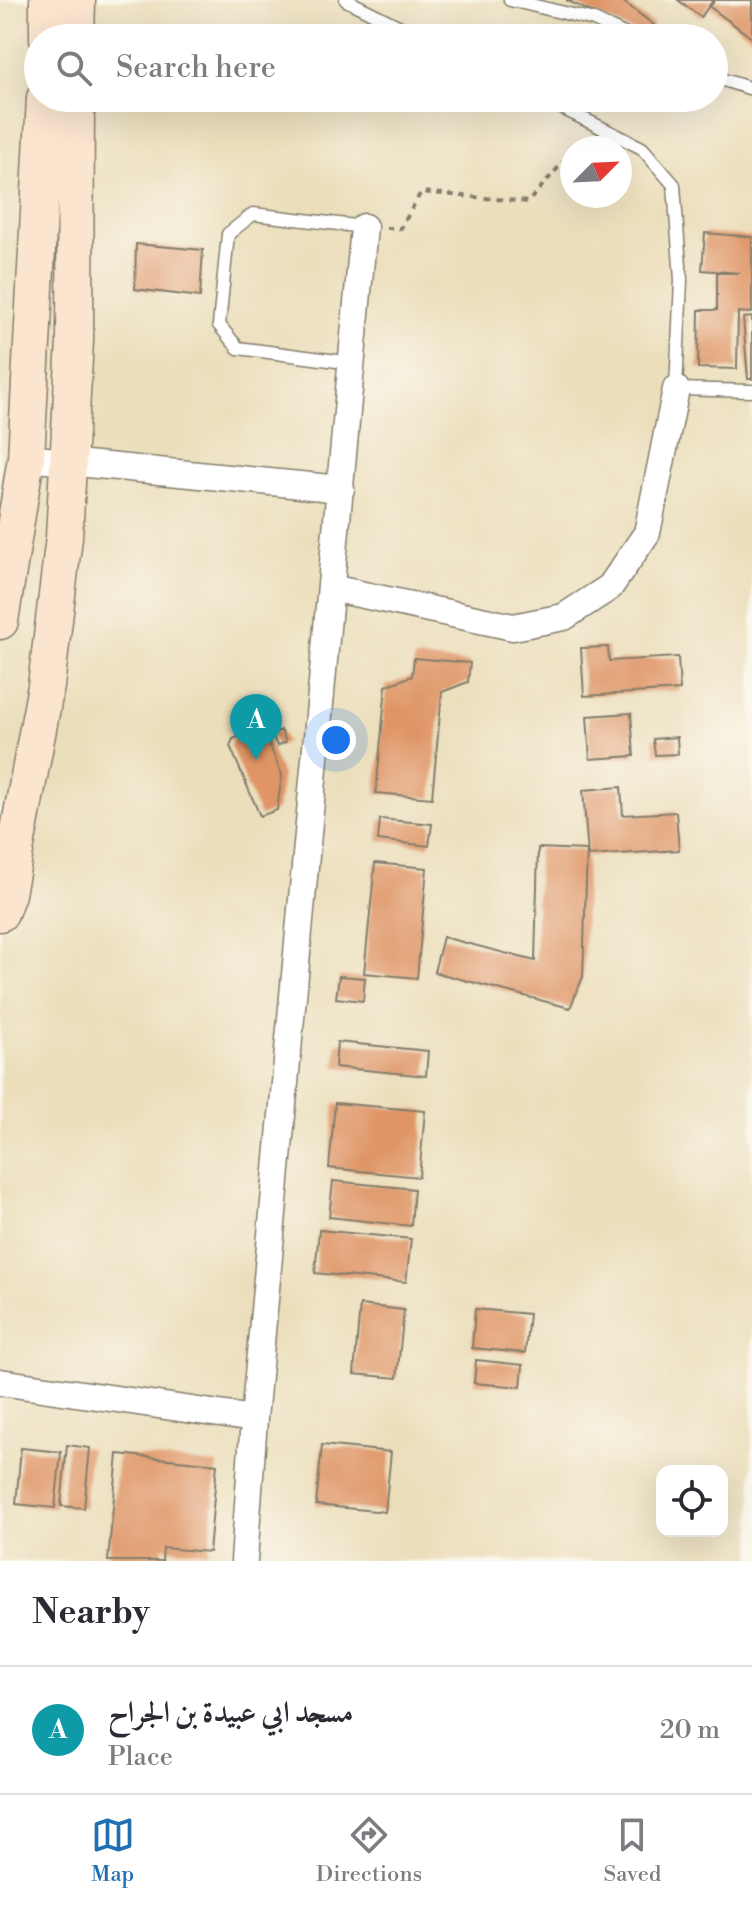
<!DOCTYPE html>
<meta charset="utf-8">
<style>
:root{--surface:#fff;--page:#f7f7f7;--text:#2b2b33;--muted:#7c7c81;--line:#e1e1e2;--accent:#1f6fb2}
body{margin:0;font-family:"Libre Bodoni",Amiri,serif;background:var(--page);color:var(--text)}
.controls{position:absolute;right:24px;bottom:24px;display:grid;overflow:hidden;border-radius:16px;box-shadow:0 8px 32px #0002}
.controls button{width:72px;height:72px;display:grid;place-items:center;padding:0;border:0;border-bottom:2px solid var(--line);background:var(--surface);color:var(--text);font:40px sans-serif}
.compass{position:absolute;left:560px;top:136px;width:72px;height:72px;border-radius:50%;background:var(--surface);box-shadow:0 8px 32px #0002;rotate:66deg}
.you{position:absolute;left:336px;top:740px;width:28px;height:28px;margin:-20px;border:6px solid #fff;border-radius:50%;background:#1a73e8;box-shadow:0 0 0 12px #1a73e833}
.badge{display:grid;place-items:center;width:52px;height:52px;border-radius:50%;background:var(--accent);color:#fff;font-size:26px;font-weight:700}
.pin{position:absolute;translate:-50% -66px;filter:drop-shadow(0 2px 4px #0008)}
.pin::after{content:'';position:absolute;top:42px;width:28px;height:24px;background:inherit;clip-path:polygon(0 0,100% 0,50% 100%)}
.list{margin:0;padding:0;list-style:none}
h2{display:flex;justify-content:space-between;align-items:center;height:104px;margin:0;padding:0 32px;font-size:34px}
h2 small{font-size:26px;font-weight:400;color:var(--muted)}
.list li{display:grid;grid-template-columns:52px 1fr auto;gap:24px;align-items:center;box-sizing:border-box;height:128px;padding:0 32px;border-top:2px solid var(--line)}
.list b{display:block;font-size:30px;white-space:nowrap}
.list p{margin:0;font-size:26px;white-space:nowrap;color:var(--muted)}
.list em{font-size:26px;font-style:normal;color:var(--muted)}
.icon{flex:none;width:44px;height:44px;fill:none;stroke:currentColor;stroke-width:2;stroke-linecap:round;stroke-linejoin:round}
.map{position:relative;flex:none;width:752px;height:1561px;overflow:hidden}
.search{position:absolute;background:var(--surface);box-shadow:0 8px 32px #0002;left:24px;right:24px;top:24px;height:88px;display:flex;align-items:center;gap:20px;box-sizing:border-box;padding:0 28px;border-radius:44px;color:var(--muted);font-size:30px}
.sheet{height:232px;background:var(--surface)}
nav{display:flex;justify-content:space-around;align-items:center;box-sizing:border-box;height:112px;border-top:2px solid var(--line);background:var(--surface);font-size:22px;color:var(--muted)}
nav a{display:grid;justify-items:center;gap:4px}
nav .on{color:var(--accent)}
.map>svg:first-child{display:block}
.building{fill:#df9566}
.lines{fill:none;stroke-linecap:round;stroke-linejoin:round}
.service-casing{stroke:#847d6c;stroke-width:15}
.minor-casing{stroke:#847d6c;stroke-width:29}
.secondary-casing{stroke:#847d6c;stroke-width:39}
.path{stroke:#847d6c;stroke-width:4;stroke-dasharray:6 6;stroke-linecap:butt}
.service{stroke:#fff;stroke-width:12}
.minor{stroke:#fff;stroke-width:26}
.secondary{stroke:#fbe5cf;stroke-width:36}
</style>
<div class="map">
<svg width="752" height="1561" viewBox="0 0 752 1561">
<rect width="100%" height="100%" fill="#fbf7ec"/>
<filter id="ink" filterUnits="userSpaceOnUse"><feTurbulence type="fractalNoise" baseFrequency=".0125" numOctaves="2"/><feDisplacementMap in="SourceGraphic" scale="16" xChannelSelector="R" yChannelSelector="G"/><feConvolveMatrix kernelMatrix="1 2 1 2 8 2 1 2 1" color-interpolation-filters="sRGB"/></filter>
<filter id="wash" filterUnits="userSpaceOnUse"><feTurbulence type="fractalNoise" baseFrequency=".006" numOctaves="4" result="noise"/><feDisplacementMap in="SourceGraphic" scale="32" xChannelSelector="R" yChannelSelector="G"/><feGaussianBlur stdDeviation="1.8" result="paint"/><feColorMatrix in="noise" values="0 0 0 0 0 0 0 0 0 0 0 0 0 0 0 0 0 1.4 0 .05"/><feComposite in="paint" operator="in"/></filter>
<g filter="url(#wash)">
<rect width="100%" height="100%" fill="#ebdebb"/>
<g id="blocks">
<path class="building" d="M 566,0 L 621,0 L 654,25 L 645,37 Z
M 678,0 L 713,0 L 701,17 Z
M 715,0 L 752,0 L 752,38 L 710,7 Z
M 705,233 L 752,237 L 752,313 L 738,312 L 737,369 L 698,368 L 699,310 L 717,310 L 717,273 L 740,273 L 702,270 Z
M 136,244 L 203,250 L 200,297 L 135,289 Z
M 752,317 L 752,379 L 748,379 L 743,318 Z
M 608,647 L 609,661 L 678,657 L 680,690 L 584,696 L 581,648 Z
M 414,658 L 470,663 L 468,682 L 442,692 L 432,798 L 376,793 L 386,686 L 412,676 Z
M 631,713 L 634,756 L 590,759 L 587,716 Z
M 262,727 L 282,775 L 277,810 L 260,816 L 230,746 L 233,739 Z
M 281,730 L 286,742 L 277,746 L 272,734 Z
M 677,737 L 678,754 L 655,755 L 653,739 Z
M 621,787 L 623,815 L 676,812 L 679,850 L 588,856 L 583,790 Z
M 380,819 L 432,824 L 429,846 L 378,840 Z
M 538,848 L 587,850 L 583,977 L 570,1008 L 434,972 L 443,937 L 535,961 Z
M 375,863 L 427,868 L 417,978 L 364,973 Z
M 339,976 L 365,978 L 363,1001 L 336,998 Z
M 337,1042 L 428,1051 L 426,1076 L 335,1067 Z
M 335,1103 L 425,1111 L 419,1177 L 329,1168 Z
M 333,1181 L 414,1189 L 411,1226 L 329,1217 Z
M 319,1230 L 411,1239 L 406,1282 L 315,1273 Z
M 360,1305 L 404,1310 L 397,1378 L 354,1374 Z
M 475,1309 L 529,1314 L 525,1353 L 472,1348 Z
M 476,1360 L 523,1365 L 521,1387 L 474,1383 Z
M 67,1445 L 90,1448 L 84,1508 L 61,1506 Z
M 322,1445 L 391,1452 L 385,1512 L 316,1505 Z
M 21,1448 L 61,1452 L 55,1508 L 16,1504 Z
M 118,1454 L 217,1464 L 209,1552 L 163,1548 L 162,1561 L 108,1561 Z"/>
</g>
</g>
<g filter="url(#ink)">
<use href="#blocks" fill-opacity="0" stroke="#847d6c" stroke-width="2"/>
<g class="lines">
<defs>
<path id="service" d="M 346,0 L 422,38
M 510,0 L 594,20 L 632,38
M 714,77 L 752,89
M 542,98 L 642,148 L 674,185 L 681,280 L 676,389 L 752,391
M 352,363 L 238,348 L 219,325 L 228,234 L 253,214 L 364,227"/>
<path id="minor" d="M 26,458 L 341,489
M 331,588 L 513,627 L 564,617 L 610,587 L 647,533 L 676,389
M 0,1382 L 254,1419
M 244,1561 L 254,1419 L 364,227"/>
<path id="secondary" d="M 48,0 L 48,38
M 76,38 L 77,0
M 0,621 L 26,458 L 45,98
M 0,913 L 7,894 L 46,686 L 64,537 L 75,341 L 76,98"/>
</defs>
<use href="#service" class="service-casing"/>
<use href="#minor" class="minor-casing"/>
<use href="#secondary" class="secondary-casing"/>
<path class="path" d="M 576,148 L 585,138
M 386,228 L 401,228 L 421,192 L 528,202 L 572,152"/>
<use href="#service" class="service"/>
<use href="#minor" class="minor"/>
<use href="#secondary" class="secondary"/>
</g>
</g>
</svg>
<div class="controls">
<button><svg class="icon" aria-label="locate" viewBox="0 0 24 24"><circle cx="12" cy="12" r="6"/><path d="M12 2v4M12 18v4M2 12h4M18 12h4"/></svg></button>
</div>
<svg class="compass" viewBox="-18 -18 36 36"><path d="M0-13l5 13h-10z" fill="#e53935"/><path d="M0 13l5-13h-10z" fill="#7c7c81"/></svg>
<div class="you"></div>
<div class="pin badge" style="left:256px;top:760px;background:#0f9aa8">A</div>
<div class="search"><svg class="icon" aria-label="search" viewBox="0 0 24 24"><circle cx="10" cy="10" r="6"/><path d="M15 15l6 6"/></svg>Search here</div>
</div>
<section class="sheet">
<h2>Nearby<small></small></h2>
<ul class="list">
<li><span class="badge" style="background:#0f9aa8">A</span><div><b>مسجد ابي عبيدة بن الجراح</b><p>Place</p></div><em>20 m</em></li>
</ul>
</section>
<nav>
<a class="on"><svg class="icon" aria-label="map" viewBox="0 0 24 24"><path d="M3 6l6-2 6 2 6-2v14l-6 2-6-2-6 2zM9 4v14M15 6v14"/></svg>Map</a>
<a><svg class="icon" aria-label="directions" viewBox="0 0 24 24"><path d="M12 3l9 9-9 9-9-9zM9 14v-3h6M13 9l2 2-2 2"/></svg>Directions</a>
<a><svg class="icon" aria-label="saved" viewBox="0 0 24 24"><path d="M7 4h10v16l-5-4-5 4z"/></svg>Saved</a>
</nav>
